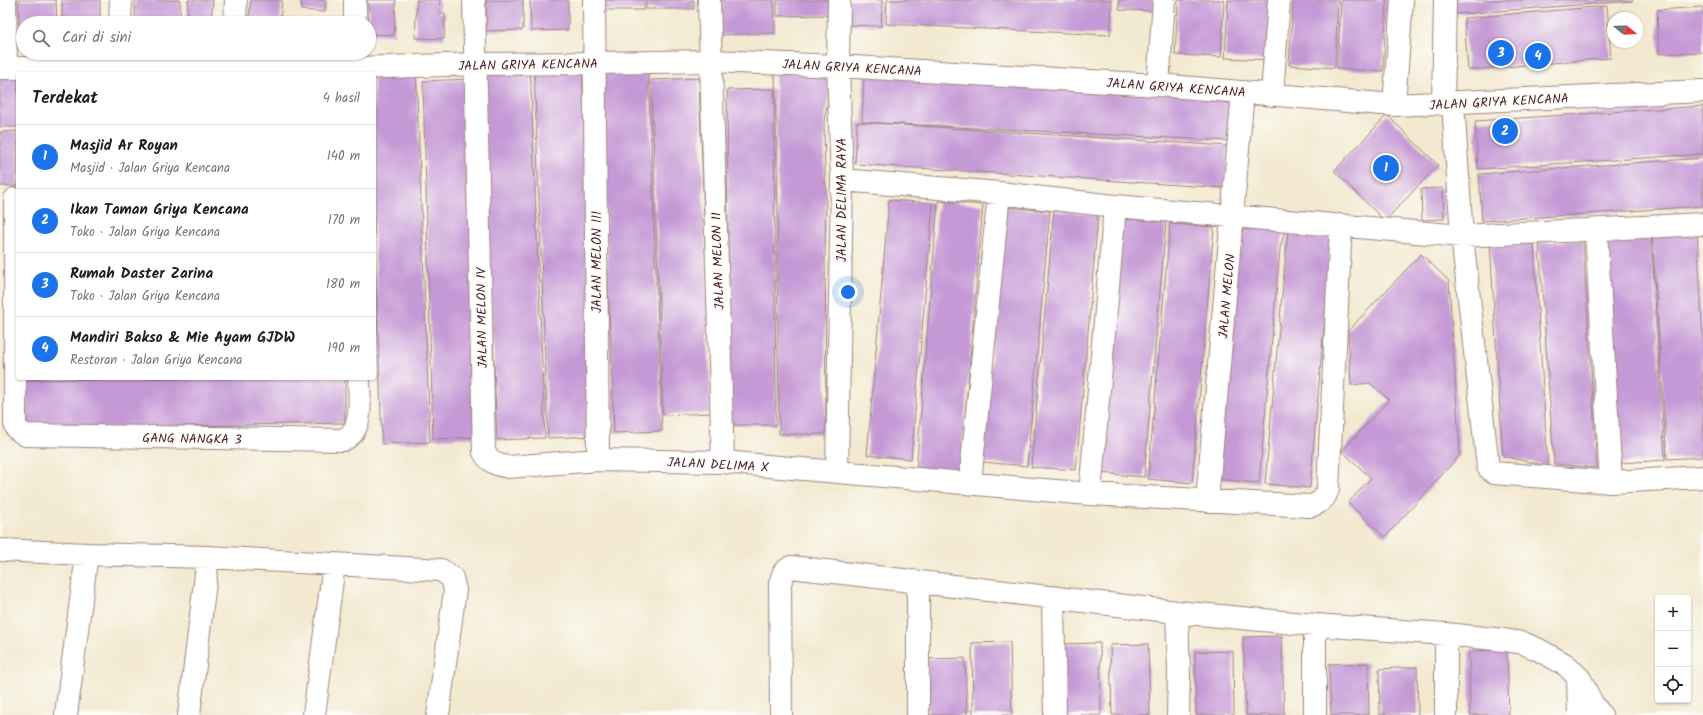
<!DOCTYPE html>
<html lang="id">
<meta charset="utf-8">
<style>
:root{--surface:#fff;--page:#f2f2f2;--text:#202124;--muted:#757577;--line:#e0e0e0;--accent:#1a73e8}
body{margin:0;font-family:Kalam,sans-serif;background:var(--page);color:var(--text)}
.controls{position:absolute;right:12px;bottom:12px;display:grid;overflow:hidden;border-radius:4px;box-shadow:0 1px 3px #0004}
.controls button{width:36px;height:36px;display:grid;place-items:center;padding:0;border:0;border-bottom:1px solid var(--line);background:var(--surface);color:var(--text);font:20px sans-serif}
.compass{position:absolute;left:1607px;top:12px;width:36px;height:36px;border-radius:50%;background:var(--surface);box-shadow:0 1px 3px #0004;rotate:108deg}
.you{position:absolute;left:848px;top:292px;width:14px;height:14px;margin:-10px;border:3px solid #fff;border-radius:50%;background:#1a73e8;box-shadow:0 0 0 6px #1a73e833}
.badge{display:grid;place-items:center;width:26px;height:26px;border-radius:50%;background:var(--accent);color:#fff;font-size:13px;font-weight:700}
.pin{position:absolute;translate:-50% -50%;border:2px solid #fff;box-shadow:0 1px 4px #0006}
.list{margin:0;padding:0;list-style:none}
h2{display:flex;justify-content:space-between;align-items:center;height:52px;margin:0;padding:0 16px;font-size:17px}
h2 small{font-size:13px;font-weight:400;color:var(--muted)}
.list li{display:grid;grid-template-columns:26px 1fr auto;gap:12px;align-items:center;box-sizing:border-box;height:64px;padding:0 16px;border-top:1px solid var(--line)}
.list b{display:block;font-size:15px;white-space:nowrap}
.list p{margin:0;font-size:13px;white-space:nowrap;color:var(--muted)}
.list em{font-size:13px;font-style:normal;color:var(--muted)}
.icon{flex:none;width:22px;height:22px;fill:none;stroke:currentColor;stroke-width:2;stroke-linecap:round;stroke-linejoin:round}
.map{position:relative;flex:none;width:1703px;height:715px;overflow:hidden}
.search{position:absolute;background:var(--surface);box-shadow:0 1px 3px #0004;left:16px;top:16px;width:360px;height:44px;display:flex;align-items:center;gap:10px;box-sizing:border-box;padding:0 14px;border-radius:22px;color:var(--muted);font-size:15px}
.panel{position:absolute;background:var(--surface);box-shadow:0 1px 3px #0004;left:16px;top:72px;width:360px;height:308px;border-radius:4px}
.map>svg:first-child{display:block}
.building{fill:#c599d6}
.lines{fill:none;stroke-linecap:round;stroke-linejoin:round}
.street-casing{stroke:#9e847e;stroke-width:24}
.street{stroke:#fff;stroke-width:22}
.labels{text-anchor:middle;stroke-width:3.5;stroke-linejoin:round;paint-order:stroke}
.street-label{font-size:13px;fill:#4a1f2b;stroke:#fdfcf7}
</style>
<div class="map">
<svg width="1703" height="715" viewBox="0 0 1703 715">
<rect width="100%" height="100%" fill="#fdfcf7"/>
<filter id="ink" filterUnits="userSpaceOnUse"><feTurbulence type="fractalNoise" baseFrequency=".025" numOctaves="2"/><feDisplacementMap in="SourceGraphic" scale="8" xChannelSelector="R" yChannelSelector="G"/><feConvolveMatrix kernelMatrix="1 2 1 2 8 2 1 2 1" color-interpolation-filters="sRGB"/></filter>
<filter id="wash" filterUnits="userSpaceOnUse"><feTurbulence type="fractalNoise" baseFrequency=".012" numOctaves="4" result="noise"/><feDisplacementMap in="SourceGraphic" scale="16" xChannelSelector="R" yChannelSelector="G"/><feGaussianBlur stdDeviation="0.9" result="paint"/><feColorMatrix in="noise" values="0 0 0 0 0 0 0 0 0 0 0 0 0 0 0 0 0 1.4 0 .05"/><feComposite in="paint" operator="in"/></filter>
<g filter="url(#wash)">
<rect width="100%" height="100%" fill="#f2e9d0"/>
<g id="blocks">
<path class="building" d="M 18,0 L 56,0 L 57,23 L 23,23 L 23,44 L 20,44 Z
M 62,0 L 100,0 L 100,20 L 62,21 Z
M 135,0 L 180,0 L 180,23 L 135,23 Z
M 188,0 L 213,0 L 211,23 L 187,23 Z
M 251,0 L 282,0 L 280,20 L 249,17 Z
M 302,0 L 326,0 L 325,12 L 301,10 Z
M 365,0 L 396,0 L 394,35 L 369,34 L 368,3 L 365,2 Z
M 417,0 L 440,0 L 439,13 L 445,13 L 444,39 L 415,38 Z
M 486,0 L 523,0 L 523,30 L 486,31 Z
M 530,0 L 568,0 L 568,30 L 531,31 Z
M 596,0 L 644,0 L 644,10 L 597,10 Z
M 646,0 L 694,0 L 694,9 L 646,9 Z
M 720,0 L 774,0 L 775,33 L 720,35 Z
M 777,0 L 831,0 L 831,15 L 777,16 Z
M 850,0 L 882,0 L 881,26 L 849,25 Z
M 887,0 L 1112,0 L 1110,35 L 886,24 Z
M 1119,0 L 1157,0 L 1156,11 L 1119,10 Z
M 1178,0 L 1224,0 L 1221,57 L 1175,55 Z
M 1228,0 L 1274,0 L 1271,60 L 1225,58 Z
M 1293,0 L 1338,0 L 1335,68 L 1289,65 Z
M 1341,0 L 1387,0 L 1383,71 L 1337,69 Z
M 1456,0 L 1633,0 L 1633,1 L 1457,14 Z
M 1607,6 L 1611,58 L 1468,70 L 1464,18 Z
M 1703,7 L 1703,52 L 1659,54 L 1657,10 Z
M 648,63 L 662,431 L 614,433 L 600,65 Z
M 582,64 L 595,436 L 548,438 L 534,66 Z
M 530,65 L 545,438 L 497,440 L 482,67 Z
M 416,67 L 430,442 L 382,444 L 374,221 L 374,74 Z
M 775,71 L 834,75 L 824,120 L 825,178 L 826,189 L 825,252 L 826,434 L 779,434 L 777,252 L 778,210 Z
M 0,73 L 18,73 L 18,127 L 0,127 Z
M 864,75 L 1233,94 L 1230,141 L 862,122 Z
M 699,78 L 711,413 L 663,415 L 651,80 Z
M 470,79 L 481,437 L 433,439 L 423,81 Z
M 774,89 L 776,425 L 729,425 L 727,90 Z
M 1703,106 L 1703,154 L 1478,169 L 1475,121 Z
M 1387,115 L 1438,165 L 1385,221 L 1334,171 Z
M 857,122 L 1228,146 L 1225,188 L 855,164 Z
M 18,131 L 18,186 L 0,186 L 0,132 Z
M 1703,158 L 1703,206 L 1482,221 L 1479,174 Z
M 1443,188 L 1444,219 L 1422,220 L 1421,189 Z
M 889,200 L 933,203 L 911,459 L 867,455 Z
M 938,201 L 983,205 L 960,476 L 916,472 Z
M 1005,207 L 1050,211 L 1027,466 L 982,462 Z
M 1054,211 L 1098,215 L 1076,470 L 1031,467 Z
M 1121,218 L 1166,222 L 1144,477 L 1099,473 Z
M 1237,220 L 1287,221 L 1280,249 L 1259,483 L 1215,479 Z
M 1170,224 L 1214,227 L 1192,483 L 1148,479 Z
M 1288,229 L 1332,233 L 1310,488 L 1265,484 Z
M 1697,229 L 1703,339 L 1703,457 L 1667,459 L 1652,232 Z
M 1651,232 L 1665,460 L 1621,463 L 1606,235 Z
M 1534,239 L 1535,265 L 1548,466 L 1503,456 L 1502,443 L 1490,242 Z
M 1583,240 L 1587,306 L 1597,468 L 1554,464 L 1539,243 Z
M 1421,254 L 1449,281 L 1460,455 L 1385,537 L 1348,503 L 1371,478 L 1342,451 L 1389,400 L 1370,383 L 1351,385 L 1348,331 Z
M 172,378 L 345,378 L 345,423 L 27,429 L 26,380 Z
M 1282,636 L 1284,715 L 1246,715 L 1243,637 Z
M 1010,642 L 1012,715 L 973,715 L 972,643 Z
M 1100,643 L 1101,715 L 1063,715 L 1061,644 Z
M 1148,644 L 1150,715 L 1112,715 L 1110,645 Z
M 1507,650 L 1509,715 L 1470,715 L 1469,651 Z
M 1233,651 L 1234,715 L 1196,715 L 1195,652 Z
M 965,658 L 967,715 L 928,715 L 927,659 Z
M 1368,663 L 1369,715 L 1331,715 L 1329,664 Z
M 1417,667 L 1418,715 L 1380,715 L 1379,669 Z"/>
</g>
</g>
<g filter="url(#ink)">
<use href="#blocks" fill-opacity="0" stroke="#9e847e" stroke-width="1"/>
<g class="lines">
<defs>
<path id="street" d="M 5,0 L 6,68
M 355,0 L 355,23
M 474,0 L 484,452 C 489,462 497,465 508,467 L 598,460 L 723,462 L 1090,494 L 1309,506 C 1320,504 1325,499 1328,489 L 1341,225
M 594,0 L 598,460
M 709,0 L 723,462
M 120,23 L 121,0
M 235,23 L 236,0
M 0,68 L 356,68 L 476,64 L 595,63 L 711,61 L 838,66 L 1158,85 L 1394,105 L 1703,91
M 1158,85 L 1164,0
M 1272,95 L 1279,0
M 1453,103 L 1462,236 L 1488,467 L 1494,473 L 1611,482 L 1703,477
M 1443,104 L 1445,0
M 1394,105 L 1402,0
M 842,180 L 999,193 L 1115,206 L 1462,236 L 1703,224
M 15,199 L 15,424 L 17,429 L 25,435 L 343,440 C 365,430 359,398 359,378
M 1596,230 L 1611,482
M 837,471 L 842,180 L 838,66 L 839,0
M 970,483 L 999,193
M 1090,494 L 1115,206
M 1207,501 L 1243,92
M 0,550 L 87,554 L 208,557 L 441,570 L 452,578 L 455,590 L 438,715
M 1053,597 L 1055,715
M 1446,634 L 1446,715
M 1580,679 L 1592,703 L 1601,715
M 66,715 L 87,554
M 189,715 L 208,557
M 314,715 L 334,565
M 781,715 L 780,583 L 784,572 L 791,567 C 920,583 1048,596 1177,612
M 918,715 L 918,583
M 1178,715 L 1179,671 L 1177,612 L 1315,625 L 1446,634 L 1504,640 L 1523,643 L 1539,650 L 1566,665 L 1578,677 L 1579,715
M 1315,715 L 1315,625"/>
</defs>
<use href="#street" class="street-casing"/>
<use href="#street" class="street"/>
</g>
</g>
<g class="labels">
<g class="street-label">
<text transform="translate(528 64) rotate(-1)" y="5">JALAN GRIYA KENCANA</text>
<text transform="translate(852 67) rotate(3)" y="5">JALAN GRIYA KENCANA</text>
<text transform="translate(1176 87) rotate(4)" y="5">JALAN GRIYA KENCANA</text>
<text transform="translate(1499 101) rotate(-3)" y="5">JALAN GRIYA KENCANA</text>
<text transform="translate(841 200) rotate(-90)" y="5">JALAN DELIMA RAYA</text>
<text transform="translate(717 261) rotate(-92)" y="5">JALAN MELON II</text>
<text transform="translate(596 262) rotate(-90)" y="5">JALAN MELON III</text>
<text transform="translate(1226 296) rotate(-85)" y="5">JALAN MELON</text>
<text transform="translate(481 318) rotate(-91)" y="5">JALAN MELON IV</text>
<text transform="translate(192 438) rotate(1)" y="5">GANG NANGKA 3</text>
<text transform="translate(718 464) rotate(3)" y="5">JALAN DELIMA X</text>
</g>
</g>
</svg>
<div class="controls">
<button>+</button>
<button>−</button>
<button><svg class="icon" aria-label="locate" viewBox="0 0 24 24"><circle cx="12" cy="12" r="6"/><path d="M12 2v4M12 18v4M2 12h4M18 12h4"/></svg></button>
</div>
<svg class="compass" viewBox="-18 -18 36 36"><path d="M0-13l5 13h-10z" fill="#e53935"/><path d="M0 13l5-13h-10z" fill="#757577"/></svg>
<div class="you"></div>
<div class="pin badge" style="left:1386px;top:168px">1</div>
<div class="pin badge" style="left:1505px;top:131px">2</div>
<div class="pin badge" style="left:1501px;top:53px">3</div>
<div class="pin badge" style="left:1538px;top:56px">4</div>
<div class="search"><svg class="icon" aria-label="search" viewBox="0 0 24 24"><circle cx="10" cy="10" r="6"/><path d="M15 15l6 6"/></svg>Cari di sini</div>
<section class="panel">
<h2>Terdekat<small>4 hasil</small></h2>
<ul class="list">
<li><span class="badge">1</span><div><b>Masjid Ar Royan</b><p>Masjid · Jalan Griya Kencana</p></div><em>140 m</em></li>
<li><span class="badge">2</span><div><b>Ikan Taman Griya Kencana</b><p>Toko · Jalan Griya Kencana</p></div><em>170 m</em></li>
<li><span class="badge">3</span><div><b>Rumah Daster Zarina</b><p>Toko · Jalan Griya Kencana</p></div><em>180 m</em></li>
<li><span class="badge">4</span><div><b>Mandiri Bakso &amp; Mie Ayam GJDW</b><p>Restoran · Jalan Griya Kencana</p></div><em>190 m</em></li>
</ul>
</section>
</div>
